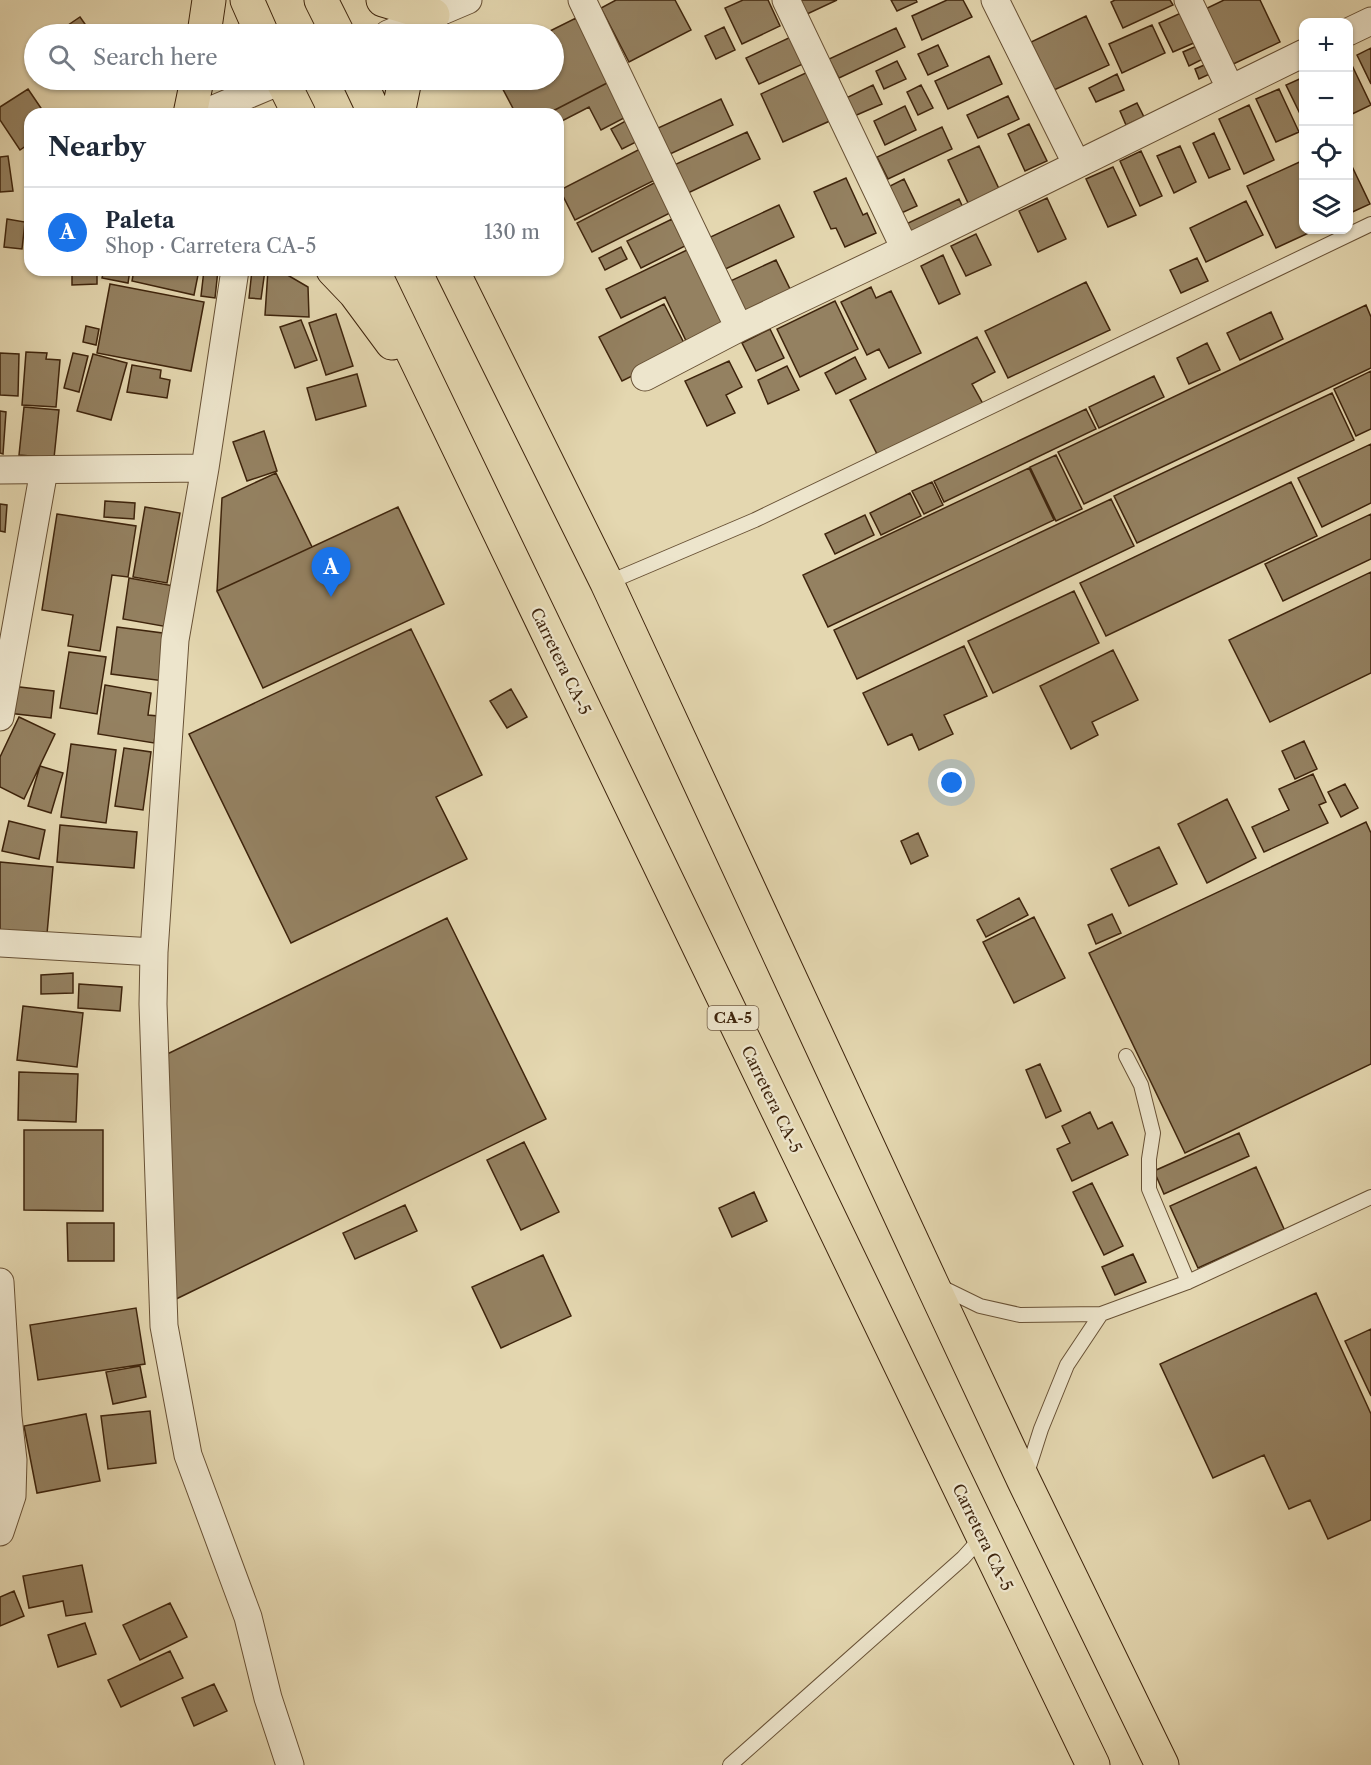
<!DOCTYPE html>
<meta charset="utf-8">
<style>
:root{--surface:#fff;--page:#f2f2f3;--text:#1f2937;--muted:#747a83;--line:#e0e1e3;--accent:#1a73e8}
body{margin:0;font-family:"Libre Caslon Text",serif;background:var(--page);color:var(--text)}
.controls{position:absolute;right:18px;top:18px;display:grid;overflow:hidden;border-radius:12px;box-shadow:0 2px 4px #0004}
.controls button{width:54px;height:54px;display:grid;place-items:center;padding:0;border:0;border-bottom:2px solid var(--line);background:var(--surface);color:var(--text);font:30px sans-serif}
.you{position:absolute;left:952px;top:783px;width:21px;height:21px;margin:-15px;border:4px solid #fff;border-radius:50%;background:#1a73e8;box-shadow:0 0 0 9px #1a73e833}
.badge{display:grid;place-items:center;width:39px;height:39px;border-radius:50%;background:var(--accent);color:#fff;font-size:20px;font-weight:700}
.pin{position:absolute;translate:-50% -50px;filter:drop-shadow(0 2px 3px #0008)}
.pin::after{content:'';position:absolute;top:32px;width:21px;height:18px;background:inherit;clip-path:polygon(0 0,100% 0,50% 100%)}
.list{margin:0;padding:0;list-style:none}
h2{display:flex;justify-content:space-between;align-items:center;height:78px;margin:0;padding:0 24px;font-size:26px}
h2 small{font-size:20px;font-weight:400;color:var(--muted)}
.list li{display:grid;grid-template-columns:39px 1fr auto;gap:18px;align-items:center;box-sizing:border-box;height:90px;padding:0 24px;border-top:2px solid var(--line)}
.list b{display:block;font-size:22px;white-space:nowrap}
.list p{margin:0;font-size:20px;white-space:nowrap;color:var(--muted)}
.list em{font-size:20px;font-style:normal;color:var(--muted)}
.icon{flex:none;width:33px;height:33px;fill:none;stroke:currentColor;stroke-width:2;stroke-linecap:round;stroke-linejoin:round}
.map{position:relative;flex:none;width:1371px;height:1765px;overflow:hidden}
.search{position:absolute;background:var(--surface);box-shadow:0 2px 4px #0004;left:24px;top:24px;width:540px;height:66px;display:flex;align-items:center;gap:15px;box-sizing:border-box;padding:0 21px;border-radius:33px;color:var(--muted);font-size:22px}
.panel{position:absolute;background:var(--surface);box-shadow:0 2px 4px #0004;left:24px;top:108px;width:540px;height:168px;border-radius:18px}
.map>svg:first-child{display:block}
.building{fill:#948161;stroke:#3e240c;stroke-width:1.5}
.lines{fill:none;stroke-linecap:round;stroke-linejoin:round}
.lane-casing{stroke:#685135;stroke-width:16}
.street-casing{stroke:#685135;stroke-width:29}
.highway-casing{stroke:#3e240c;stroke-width:35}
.lane{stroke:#ede5cc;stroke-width:14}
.street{stroke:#ede5cc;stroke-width:27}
.highway{stroke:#e4d7b0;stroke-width:33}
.labels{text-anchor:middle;stroke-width:4.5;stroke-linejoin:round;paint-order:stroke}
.shield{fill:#ede5cc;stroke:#725e46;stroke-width:1.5}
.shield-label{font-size:15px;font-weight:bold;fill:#3e240c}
.street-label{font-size:16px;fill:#3e240c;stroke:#ede5cc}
</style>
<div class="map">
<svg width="1371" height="1765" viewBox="0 0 1371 1765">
<rect width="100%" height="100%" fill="#e4d7b0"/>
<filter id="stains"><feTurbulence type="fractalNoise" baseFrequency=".00333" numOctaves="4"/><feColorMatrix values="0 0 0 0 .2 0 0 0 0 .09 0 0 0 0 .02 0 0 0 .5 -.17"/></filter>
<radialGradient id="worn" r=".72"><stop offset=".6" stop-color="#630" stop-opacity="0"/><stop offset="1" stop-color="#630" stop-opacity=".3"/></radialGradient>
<path class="building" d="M 616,0 L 675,0 L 691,30 L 629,62 L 601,8 Z
M 743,0 L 768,0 L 780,26 L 742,44 L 725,8 Z
M 798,0 L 837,0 L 805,15 Z
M 891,0 L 916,0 L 917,2 L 897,11 Z
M 947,0 L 963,0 L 972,17 L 922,40 L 912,16 Z
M 1115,0 L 1170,0 L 1173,5 L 1123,28 L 1111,2 Z
M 1224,0 L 1260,0 L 1280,42 L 1227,67 L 1201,11 Z
M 1183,12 L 1196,42 L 1173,52 L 1159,23 Z
M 1086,16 L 1109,65 L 1054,90 L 1031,42 Z
M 80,17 L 92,34 L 55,34 Z
M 576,18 L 609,82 L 547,114 L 516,114 L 498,80 L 554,80 L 554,34 L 544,34 Z
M 1152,25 L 1165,53 L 1122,73 L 1109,44 Z
M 724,27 L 735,50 L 716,59 L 705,36 Z
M 896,28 L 905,47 L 839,78 L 829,59 Z
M 793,36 L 805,63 L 759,84 L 746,58 Z
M 938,45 L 948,66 L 928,75 L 918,54 Z
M 1199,45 L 1205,58 L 1189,66 L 1183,52 Z
M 1371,48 L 1371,84 L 1357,55 Z
M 989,56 L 1002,84 L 948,109 L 935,81 Z
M 1348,57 L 1371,105 L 1348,116 Z
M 897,61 L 906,79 L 884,89 L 876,71 Z
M 1209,63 L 1214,72 L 1199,79 L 1195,69 Z
M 810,71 L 832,120 L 783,142 L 761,94 Z
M 1117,74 L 1124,90 L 1096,102 L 1089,88 Z
M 1304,77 L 1304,122 L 1286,85 Z
M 609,82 L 626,117 L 601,130 L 589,107 L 558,123 L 558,114 L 547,114 Z
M 873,85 L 882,104 L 852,117 L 844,99 Z
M 921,85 L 933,108 L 918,115 L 907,92 Z
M 28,89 L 45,114 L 30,114 L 30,143 L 20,150 L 0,120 L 0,107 Z
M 1279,89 L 1299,132 L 1276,142 L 1256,99 Z
M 1008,96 L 1019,119 L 978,138 L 967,115 Z
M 721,99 L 733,125 L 670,154 L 658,128 Z
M 1137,103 L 1144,117 L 1126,125 L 1120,111 Z
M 1249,105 L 1274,160 L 1244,174 L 1219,119 Z
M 905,106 L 916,130 L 885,145 L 874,121 Z
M 631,118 L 642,139 L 622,149 L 611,129 Z
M 1029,124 L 1047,161 L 1025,171 L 1008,134 Z
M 942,127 L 952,149 L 888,179 L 877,157 Z
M 747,132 L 760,159 L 688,193 L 674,165 Z
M 1214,133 L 1230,169 L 1209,178 L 1193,143 Z
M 979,146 L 1000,191 L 969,205 L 948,160 Z
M 1180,146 L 1196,182 L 1174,193 L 1157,156 Z
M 640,149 L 655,180 L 575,220 L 560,190 Z
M 1141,151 L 1162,196 L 1140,206 L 1120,161 Z
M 8,156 L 13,191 L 0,192 L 0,157 Z
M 1348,158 L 1370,204 L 1348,214 Z
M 1304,160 L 1304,230 L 1315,230 L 1276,248 L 1247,186 Z
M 1113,167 L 1136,215 L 1108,227 L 1086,179 Z
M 846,178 L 863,215 L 867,213 L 876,233 L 845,247 L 836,228 L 831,229 L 814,192 Z
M 904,179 L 917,206 L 897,215 L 884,189 Z
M 656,182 L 672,212 L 592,252 L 577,223 Z
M 1047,198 L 1066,239 L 1038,252 L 1019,211 Z
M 959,199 L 965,212 L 912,236 L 906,224 Z
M 1246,201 L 1263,235 L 1206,262 L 1190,228 Z
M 779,205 L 794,237 L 719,272 L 704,240 Z
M 7,219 L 25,222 L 22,249 L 4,247 Z
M 672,219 L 685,246 L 641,268 L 627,241 Z
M 976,234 L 991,265 L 966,276 L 951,246 Z
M 621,247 L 627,259 L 605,270 L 599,258 Z
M 689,249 L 728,328 L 689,347 L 665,297 L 621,318 L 606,289 Z
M 943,255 L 960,294 L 939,304 L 921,266 Z
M 1197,258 L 1208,281 L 1181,293 L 1170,270 Z
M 776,260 L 791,291 L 741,314 L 726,283 Z
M 72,270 L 97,270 L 97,284 L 72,285 Z
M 104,270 L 130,270 L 128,283 L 102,278 Z
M 134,270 L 199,270 L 194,295 L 132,281 Z
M 204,270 L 218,270 L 215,298 L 201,296 Z
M 252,270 L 265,270 L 261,299 L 249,298 Z
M 268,270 L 279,270 L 308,287 L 309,317 L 265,315 Z
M 1086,282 L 1110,330 L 1008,378 L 985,331 Z
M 110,284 L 204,302 L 191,371 L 97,353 Z
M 871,287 L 876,298 L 891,291 L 921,353 L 889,368 L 879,349 L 867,355 L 841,302 Z
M 835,301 L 858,349 L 800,377 L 777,329 Z
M 664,304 L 687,349 L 622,381 L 599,337 Z
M 1366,305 L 1371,317 L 1371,368 L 1084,504 L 1058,452 Z
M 1271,312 L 1283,339 L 1240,360 L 1227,333 Z
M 336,314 L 353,366 L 326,375 L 309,323 Z
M 301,320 L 317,360 L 295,368 L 280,327 Z
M 86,326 L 99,329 L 96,345 L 83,342 Z
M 770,329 L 784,358 L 756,371 L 742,343 Z
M 977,337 L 995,372 L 972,384 L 983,404 L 878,456 L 850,400 Z
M 1207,343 L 1220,370 L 1189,384 L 1177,358 Z
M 26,352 L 47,353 L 46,359 L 60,360 L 56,407 L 22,405 Z
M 0,353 L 19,354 L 18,396 L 0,395 Z
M 73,353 L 88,356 L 79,392 L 64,388 Z
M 93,354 L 127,363 L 111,420 L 77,411 Z
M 855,357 L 866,379 L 836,394 L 825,373 Z
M 729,361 L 742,387 L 726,395 L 735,413 L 707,426 L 685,381 Z
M 132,365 L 161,370 L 160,378 L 170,380 L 167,398 L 127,392 Z
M 787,366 L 799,390 L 768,404 L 758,380 Z
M 1371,371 L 1371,429 L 1356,436 L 1334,389 Z
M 357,374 L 366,406 L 316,420 L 307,388 Z
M 1154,376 L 1164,397 L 1099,428 L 1089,407 Z
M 1332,393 L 1354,440 L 1137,543 L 1114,496 Z
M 24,407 L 59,410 L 54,458 L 19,455 Z
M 1086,409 L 1096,429 L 944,502 L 934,481 Z
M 0,411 L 6,412 L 3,454 L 0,453 Z
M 264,431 L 277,471 L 247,481 L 233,442 Z
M 1371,444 L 1371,503 L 1322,527 L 1298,478 Z
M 1056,455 L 1082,509 L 1056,521 L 1030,467 Z
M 1029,468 L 1054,520 L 828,627 L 803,575 Z
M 276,473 L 312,547 L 217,591 L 222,498 Z
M 932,482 L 943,505 L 924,514 L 912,491 Z
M 1291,482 L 1317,536 L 1106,636 L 1080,583 Z
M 910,493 L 921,516 L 881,535 L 870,513 Z
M 1111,499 L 1134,546 L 857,679 L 834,630 Z
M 105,501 L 135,503 L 134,519 L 104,517 Z
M 0,504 L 7,505 L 5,532 L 0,531 Z
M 145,507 L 180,513 L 167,583 L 133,577 Z
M 398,507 L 444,604 L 263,688 L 217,591 Z
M 57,514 L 136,526 L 128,577 L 112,575 L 100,651 L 68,646 L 73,615 L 42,610 Z
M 1371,514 L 1371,559 L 1283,601 L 1265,564 Z
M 865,515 L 874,535 L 835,554 L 825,534 Z
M 1371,572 L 1371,673 L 1270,722 L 1229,640 Z
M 129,578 L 174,586 L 168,627 L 123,619 Z
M 1074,591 L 1099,643 L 993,693 L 968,641 Z
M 117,627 L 170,634 L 164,681 L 111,674 Z
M 411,629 L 482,775 L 436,797 L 467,859 L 291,943 L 189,734 Z
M 964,646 L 987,696 L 944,715 L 953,734 L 919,750 L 912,734 L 888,745 L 863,693 Z
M 1113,650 L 1138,700 L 1092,722 L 1098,735 L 1071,749 L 1040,686 Z
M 69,652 L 106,657 L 97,714 L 60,708 Z
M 105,685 L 151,693 L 148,715 L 158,716 L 154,743 L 98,734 Z
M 11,686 L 54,691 L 51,718 L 8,713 Z
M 511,689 L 527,717 L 507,728 L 490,701 Z
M 19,717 L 55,734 L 24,799 L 0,787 L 0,757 Z
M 1304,741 L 1317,769 L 1295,779 L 1282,751 Z
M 71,744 L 116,750 L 106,823 L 61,817 Z
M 124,748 L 151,752 L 143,810 L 115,806 Z
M 40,766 L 63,773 L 51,813 L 28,806 Z
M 1313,774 L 1326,802 L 1319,805 L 1328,823 L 1264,852 L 1252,827 L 1289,810 L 1279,789 Z
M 1345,784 L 1358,808 L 1341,817 L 1328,792 Z
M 1227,799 L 1256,858 L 1207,883 L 1178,824 Z
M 9,821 L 45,830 L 39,859 L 2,851 Z
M 1366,822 L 1371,833 L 1371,1064 L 1185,1153 L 1089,953 Z
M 60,825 L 137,832 L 134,868 L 57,862 Z
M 918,833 L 928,856 L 911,864 L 901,841 Z
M 1159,847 L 1177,884 L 1129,906 L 1111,869 Z
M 0,862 L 53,867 L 47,934 L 0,930 Z
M 1019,898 L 1028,915 L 986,937 L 977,920 Z
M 1112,914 L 1121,933 L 1096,944 L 1088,925 Z
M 1034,917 L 1065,978 L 1014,1003 L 983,942 Z
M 447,918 L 546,1119 L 170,1302 L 157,1059 Z
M 73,973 L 73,993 L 41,994 L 41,975 Z
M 79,984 L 122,987 L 120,1011 L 78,1008 Z
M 23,1006 L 83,1013 L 77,1067 L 17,1060 Z
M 1040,1064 L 1061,1111 L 1046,1118 L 1026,1070 Z
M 19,1072 L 78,1074 L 76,1122 L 18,1120 Z
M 1090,1112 L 1098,1129 L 1112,1122 L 1128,1155 L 1072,1181 L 1057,1149 L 1070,1143 L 1062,1126 Z
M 24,1130 L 103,1130 L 103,1211 L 24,1210 Z
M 1239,1133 L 1249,1156 L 1164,1194 L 1154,1171 Z
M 524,1142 L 559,1212 L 521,1230 L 487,1160 Z
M 1256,1167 L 1284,1229 L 1198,1268 L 1170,1206 Z
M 1092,1183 L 1123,1246 L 1104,1255 L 1073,1192 Z
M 754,1192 L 767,1221 L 732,1237 L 719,1208 Z
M 405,1205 L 417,1231 L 355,1259 L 343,1233 Z
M 67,1223 L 114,1223 L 114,1261 L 68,1261 Z
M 1133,1254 L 1146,1282 L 1115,1295 L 1102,1267 Z
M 543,1255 L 571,1316 L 501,1348 L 472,1287 Z
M 1316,1293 L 1371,1414 L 1371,1520 L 1328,1539 L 1310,1500 L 1289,1509 L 1264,1455 L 1213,1478 L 1160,1364 Z
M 136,1308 L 145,1364 L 38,1380 L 30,1325 Z
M 1371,1329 L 1371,1396 L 1345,1341 Z
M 140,1366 L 146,1397 L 113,1404 L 106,1372 Z
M 150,1411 L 156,1463 L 108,1469 L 101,1416 Z
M 86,1414 L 100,1481 L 37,1493 L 24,1426 Z
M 82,1565 L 92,1612 L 66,1616 L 63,1601 L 29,1608 L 23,1576 Z
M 14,1591 L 24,1616 L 0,1626 L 0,1597 Z
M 170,1603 L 187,1637 L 140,1660 L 123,1625 Z
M 85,1623 L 96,1654 L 58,1667 L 48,1635 Z
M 170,1651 L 183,1678 L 121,1707 L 108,1680 Z
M 214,1684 L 227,1711 L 194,1726 L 182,1698 Z"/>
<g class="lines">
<defs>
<path id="lane" d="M 607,583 L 755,520 L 1371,224
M 1126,1056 L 1141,1085 L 1153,1133 L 1149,1159 L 1149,1189 L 1188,1282
M 939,1286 L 980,1306 L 1020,1315 L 1101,1314 L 1188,1282 L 1371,1197
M 1026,1476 L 1041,1429 L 1067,1365 L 1101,1314
M 730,1765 L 963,1558 L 982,1537"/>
<path id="street" d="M 582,0 L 739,328
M 786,0 L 905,249
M 995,0 L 1076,163
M 1188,0 L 1230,88
M 1348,32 L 1371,21
M 388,34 L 468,0
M 202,114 L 283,80
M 235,270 L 205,468 L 175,640 L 154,952 L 153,1004 L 164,1326 L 188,1455 L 248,1617 L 268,1698 L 290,1765
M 645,377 L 739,328 L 905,249 L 1304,53
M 0,470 L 205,468
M 0,717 L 44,470
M 0,943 L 154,952
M 0,1282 L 8,1417 L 13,1460 L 12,1496 L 0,1532"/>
<path id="highway" d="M 247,0 L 262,34
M 321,0 L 338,34
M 383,0 L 433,15 L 422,34
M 204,34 L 209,0
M 282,80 L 299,114
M 359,80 L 375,114
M 190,114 L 197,80
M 398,114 L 405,80
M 333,270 L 355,293 L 392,343
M 373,270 L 1093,1765
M 452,270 L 607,583 L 931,1282 L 1024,1481 L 1162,1765"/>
</defs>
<use href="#lane" class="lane-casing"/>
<use href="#street" class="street-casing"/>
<use href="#highway" class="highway-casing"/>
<use href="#lane" class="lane"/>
<use href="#street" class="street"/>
<use href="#highway" class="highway"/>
</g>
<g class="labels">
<rect class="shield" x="707.5" y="1006" width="51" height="24" rx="4.5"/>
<g class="shield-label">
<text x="733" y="1023">CA-5</text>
</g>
<g class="street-label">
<text transform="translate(561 661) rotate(64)" y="6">Carretera CA-5</text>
<text transform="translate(772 1099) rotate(64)" y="6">Carretera CA-5</text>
<text transform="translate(983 1537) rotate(64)" y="6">Carretera CA-5</text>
</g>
</g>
<rect width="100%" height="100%" filter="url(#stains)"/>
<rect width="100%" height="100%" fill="url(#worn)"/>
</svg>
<div class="controls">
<button>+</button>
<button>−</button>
<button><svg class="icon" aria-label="locate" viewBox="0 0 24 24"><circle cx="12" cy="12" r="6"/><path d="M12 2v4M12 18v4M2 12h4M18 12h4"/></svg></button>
<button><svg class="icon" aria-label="layers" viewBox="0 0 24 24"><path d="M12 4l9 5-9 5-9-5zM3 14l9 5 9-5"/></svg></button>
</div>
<div class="you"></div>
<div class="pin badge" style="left:331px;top:597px">A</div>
<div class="search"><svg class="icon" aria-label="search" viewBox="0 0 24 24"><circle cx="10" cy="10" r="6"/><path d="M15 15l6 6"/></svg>Search here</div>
<section class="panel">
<h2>Nearby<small></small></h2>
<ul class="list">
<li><span class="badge">A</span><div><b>Paleta</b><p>Shop · Carretera CA-5</p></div><em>130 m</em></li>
</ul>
</section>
</div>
